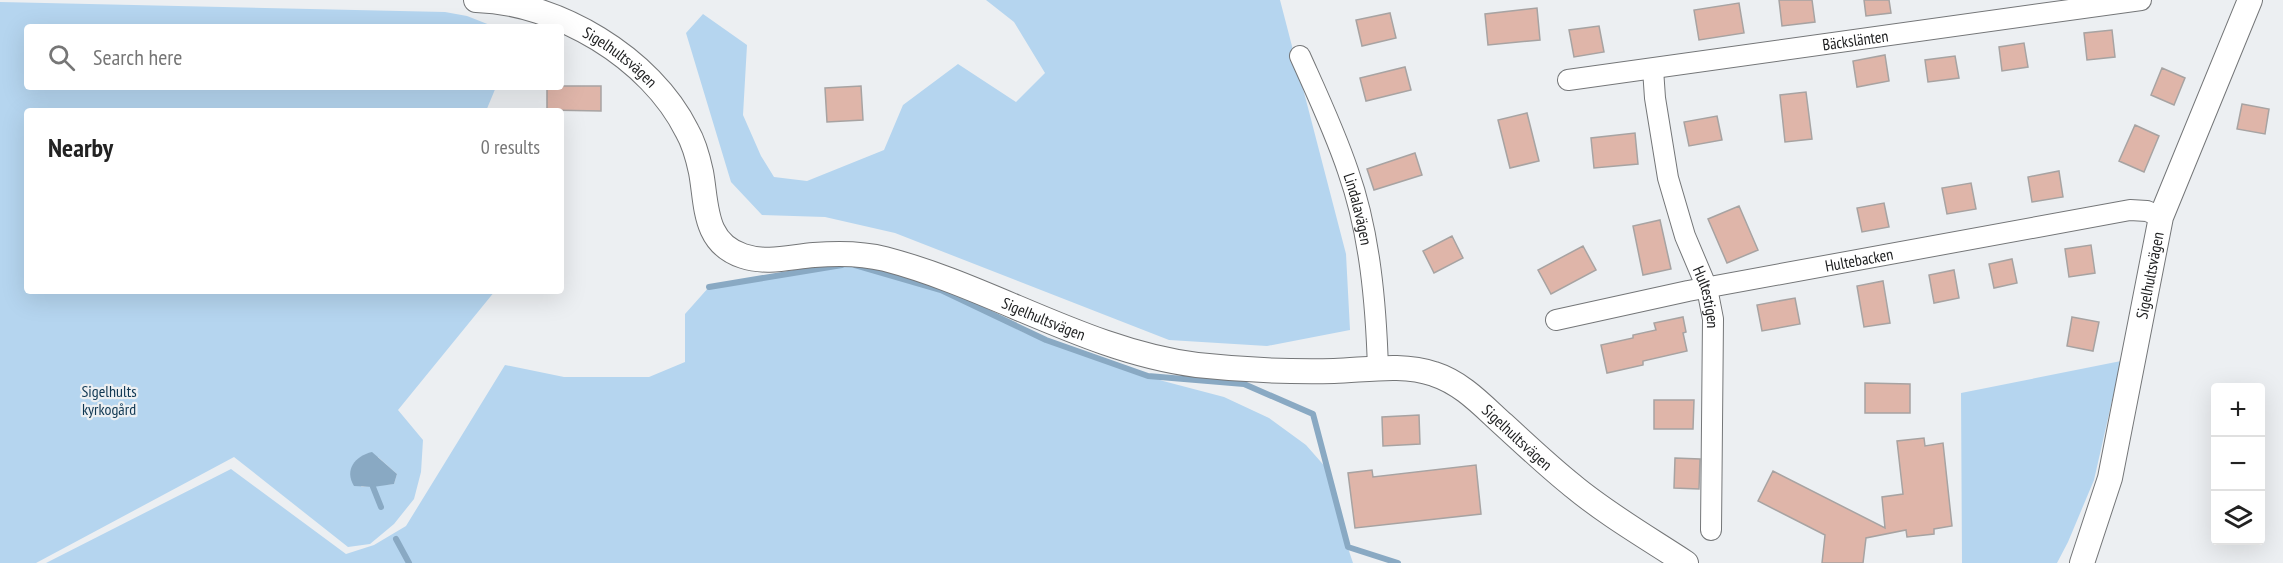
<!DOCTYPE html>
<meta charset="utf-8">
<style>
:root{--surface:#fff;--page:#f2f2f2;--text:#222;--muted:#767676;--line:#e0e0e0}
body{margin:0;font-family:"PT Sans Narrow",sans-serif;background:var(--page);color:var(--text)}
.controls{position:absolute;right:18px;bottom:18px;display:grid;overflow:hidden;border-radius:6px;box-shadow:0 6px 24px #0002}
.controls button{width:54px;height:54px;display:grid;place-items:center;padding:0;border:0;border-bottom:2px solid var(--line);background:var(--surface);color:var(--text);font:30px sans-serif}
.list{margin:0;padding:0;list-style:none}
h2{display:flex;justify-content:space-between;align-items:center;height:78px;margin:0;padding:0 24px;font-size:26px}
h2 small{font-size:20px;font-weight:400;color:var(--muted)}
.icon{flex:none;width:33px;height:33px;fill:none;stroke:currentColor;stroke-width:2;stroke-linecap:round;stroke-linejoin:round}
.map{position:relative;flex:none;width:2283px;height:563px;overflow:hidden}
.search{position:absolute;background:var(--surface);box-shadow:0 6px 24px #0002;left:24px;top:24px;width:540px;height:66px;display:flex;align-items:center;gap:15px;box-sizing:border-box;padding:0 21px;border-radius:6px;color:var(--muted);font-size:22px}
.panel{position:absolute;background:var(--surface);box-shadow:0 6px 24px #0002;left:24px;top:108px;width:540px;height:186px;border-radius:6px}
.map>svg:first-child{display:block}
.green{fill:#b5d5ef;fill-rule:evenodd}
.water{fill:#89a9c3}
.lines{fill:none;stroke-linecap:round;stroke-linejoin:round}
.stream{stroke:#89a9c3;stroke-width:6}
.building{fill:#dfb5a9;stroke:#a7a3a2;stroke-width:1.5}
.minor-casing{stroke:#747678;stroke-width:22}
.tertiary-casing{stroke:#747678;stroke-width:26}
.minor{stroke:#fff;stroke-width:20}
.tertiary{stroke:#fff;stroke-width:24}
.labels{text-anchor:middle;stroke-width:4.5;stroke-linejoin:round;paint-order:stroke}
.street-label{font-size:16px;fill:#202122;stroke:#eceff2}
.park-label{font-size:16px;fill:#0f3752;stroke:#eceff2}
</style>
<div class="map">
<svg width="2283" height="563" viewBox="0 0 2283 563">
<rect width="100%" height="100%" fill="#eceff2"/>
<path class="green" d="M 986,0 L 1280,0 L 1346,254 L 1350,330 L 1267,346 L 1169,340 L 895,233 L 825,217 L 762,215 L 731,182 L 686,33 L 703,14 L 747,45 L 743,115 L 761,156 L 774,177 L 807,181 L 884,150 L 903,105 L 958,64 L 1016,102 L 1045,73 L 1014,22 Z
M 0,2 L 445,12 L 467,16 L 495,27 L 27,27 L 27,87 L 496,87 L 486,111 L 27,111 L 27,291 L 495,291 L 398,410 L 423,440 L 421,472 L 414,499 L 394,524 L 370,544 L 348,547 L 234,457 L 36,563 L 0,563 ZM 378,457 L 397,474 L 394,484 L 361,487 Z
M 865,263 L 917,278 L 1025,333 L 1163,381 L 1224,397 L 1269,418 L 1306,445 L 1328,470 L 1340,524 L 1353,563 L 46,563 L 231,469 L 346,554 L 374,545 L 406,526 L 505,365 L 564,377 L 649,377 L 685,362 L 685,314 L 709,287 L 827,265 Z
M 2121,361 L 2094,480 L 2068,542 L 2057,563 L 1962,563 L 1961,393 Z"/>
<path class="water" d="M 372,452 L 397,474 L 394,484 L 373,487 L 354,486 C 344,470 355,456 372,452 Z"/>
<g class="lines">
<path class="stream" d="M 855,265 L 941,290 L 1046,340 L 1148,376 L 1244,384 L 1313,414 L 1348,547 L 1398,563
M 709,287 L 842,265
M 373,487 L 381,507
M 396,539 L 409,563"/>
</g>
<path class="building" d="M 1779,0 L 1812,0 L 1815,22 L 1782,26 Z
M 1864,0 L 1889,0 L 1891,13 L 1866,16 Z
M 1739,3 L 1744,33 L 1699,40 L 1694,10 Z
M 1537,8 L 1540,40 L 1488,45 L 1485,14 Z
M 1390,13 L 1396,38 L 1362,46 L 1356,20 Z
M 1599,26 L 1604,52 L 1574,57 L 1569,30 Z
M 2112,30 L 2115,57 L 2087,60 L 2084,33 Z
M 2024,43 L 2028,67 L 2002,71 L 1999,47 Z
M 1885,55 L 1889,81 L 1857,87 L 1853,61 Z
M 1955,56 L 1959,78 L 1928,82 L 1925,60 Z
M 1405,67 L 1411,90 L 1366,101 L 1360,78 Z
M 2162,68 L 2185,78 L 2174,105 L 2151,95 Z
M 561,86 L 601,86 L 601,111 L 547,110 L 547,87 Z
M 861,86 L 863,120 L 827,122 L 825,88 Z
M 1806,92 L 1812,139 L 1785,142 L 1780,95 Z
M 2242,104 L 2269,109 L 2265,134 L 2237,129 Z
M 1527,113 L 1539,161 L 1510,168 L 1498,120 Z
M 1717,116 L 1722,140 L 1689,146 L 1684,122 Z
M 2135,125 L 2159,136 L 2144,172 L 2119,161 Z
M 1635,133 L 1638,164 L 1594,168 L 1591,138 Z
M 1415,153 L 1422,175 L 1374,190 L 1367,169 Z
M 2059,171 L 2063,197 L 2032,202 L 2028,177 Z
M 1971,183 L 1976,209 L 1947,214 L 1942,188 Z
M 1884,203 L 1889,227 L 1862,232 L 1857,208 Z
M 1739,206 L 1758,250 L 1727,263 L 1708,219 Z
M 1660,220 L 1671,269 L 1643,275 L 1633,226 Z
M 1452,236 L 1463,258 L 1434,273 L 1423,251 Z
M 2091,245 L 2095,273 L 2069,277 L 2065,249 Z
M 1583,246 L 1596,270 L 1551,294 L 1538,270 Z
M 2012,259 L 2017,283 L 1994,288 L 1989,264 Z
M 1954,270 L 1959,298 L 1934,303 L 1929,275 Z
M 1883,281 L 1890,323 L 1864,327 L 1857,286 Z
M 1795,298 L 1800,324 L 1762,331 L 1757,305 Z
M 1683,317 L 1686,332 L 1683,333 L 1687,351 L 1643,361 L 1643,365 L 1607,373 L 1601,345 L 1633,338 L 1633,335 L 1656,330 L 1654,323 Z
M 2072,317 L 2099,322 L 2093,351 L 2067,346 Z
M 1865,383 L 1910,384 L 1910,413 L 1865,413 Z
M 1654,400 L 1694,400 L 1693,429 L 1654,429 Z
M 1419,415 L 1420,444 L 1383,446 L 1382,417 Z
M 1924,438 L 1925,446 L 1943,443 L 1952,526 L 1934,529 L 1934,534 L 1907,537 L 1906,530 L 1866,538 L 1863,563 L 1822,563 L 1825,535 L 1758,501 L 1773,471 L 1885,528 L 1882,497 L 1903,494 L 1897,441 Z
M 1675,458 L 1700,459 L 1699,489 L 1674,488 Z
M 1476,465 L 1481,514 L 1355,528 L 1348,473 L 1372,470 L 1373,477 Z"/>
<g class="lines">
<defs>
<g id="minor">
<path id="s1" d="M 1300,56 C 1317,94 1335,132 1348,171 C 1370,233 1376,304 1378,369"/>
<path id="s2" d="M 1653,69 L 1655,98 L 1668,178 L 1685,236 L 1707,288 L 1713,319 L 1711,530"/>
<path id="s3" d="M 1568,80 L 2141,0"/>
<path id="s4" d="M 1556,320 L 1688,291 L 2130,210 L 2147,211 L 2161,217"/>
</g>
<g id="tertiary">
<path id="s5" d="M 476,0 C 557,2 651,58 687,131 C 694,143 698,158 701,172 C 707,204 703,243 743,256 C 767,264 790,257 814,255 C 838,253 862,253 885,259 C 992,287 1087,351 1197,365 C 1243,370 1288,372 1334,371 C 1366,370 1403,363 1434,374 C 1462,383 1482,405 1503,424 C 1526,445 1549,467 1573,486 C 1608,515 1648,538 1686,563"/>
<path id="s6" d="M 2082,563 L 2110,478 L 2161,217 L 2250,0"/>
</g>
</defs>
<use href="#minor" class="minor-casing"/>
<use href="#tertiary" class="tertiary-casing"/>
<use href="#minor" class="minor"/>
<use href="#tertiary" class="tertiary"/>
</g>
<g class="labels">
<g class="street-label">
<text dy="6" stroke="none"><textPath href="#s3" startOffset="290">Bäckslänten</textPath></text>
<text dy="6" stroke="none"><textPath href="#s5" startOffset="158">Sigelhultsvägen</textPath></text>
<text dy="6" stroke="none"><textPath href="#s1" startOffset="164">Lindalavägen</textPath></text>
<text dy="6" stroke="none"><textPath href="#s4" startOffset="309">Hultebacken</textPath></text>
<text dy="6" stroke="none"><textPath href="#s6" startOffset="296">Sigelhultsvägen</textPath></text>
<text dy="6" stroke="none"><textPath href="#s2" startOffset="236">Hultestigen</textPath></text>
<text dy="6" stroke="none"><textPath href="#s5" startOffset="716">Sigelhultsvägen</textPath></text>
<text dy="6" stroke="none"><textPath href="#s5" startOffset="1220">Sigelhultsvägen</textPath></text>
</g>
<g class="park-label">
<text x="109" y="397">Sigelhults<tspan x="109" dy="18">kyrkogård</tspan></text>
</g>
</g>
</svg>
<div class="controls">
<button>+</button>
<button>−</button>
<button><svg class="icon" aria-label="layers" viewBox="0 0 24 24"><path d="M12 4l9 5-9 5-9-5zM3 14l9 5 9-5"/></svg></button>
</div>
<div class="search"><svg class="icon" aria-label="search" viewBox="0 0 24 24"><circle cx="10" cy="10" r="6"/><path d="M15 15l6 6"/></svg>Search here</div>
<section class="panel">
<h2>Nearby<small>0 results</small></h2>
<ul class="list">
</ul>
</section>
</div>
